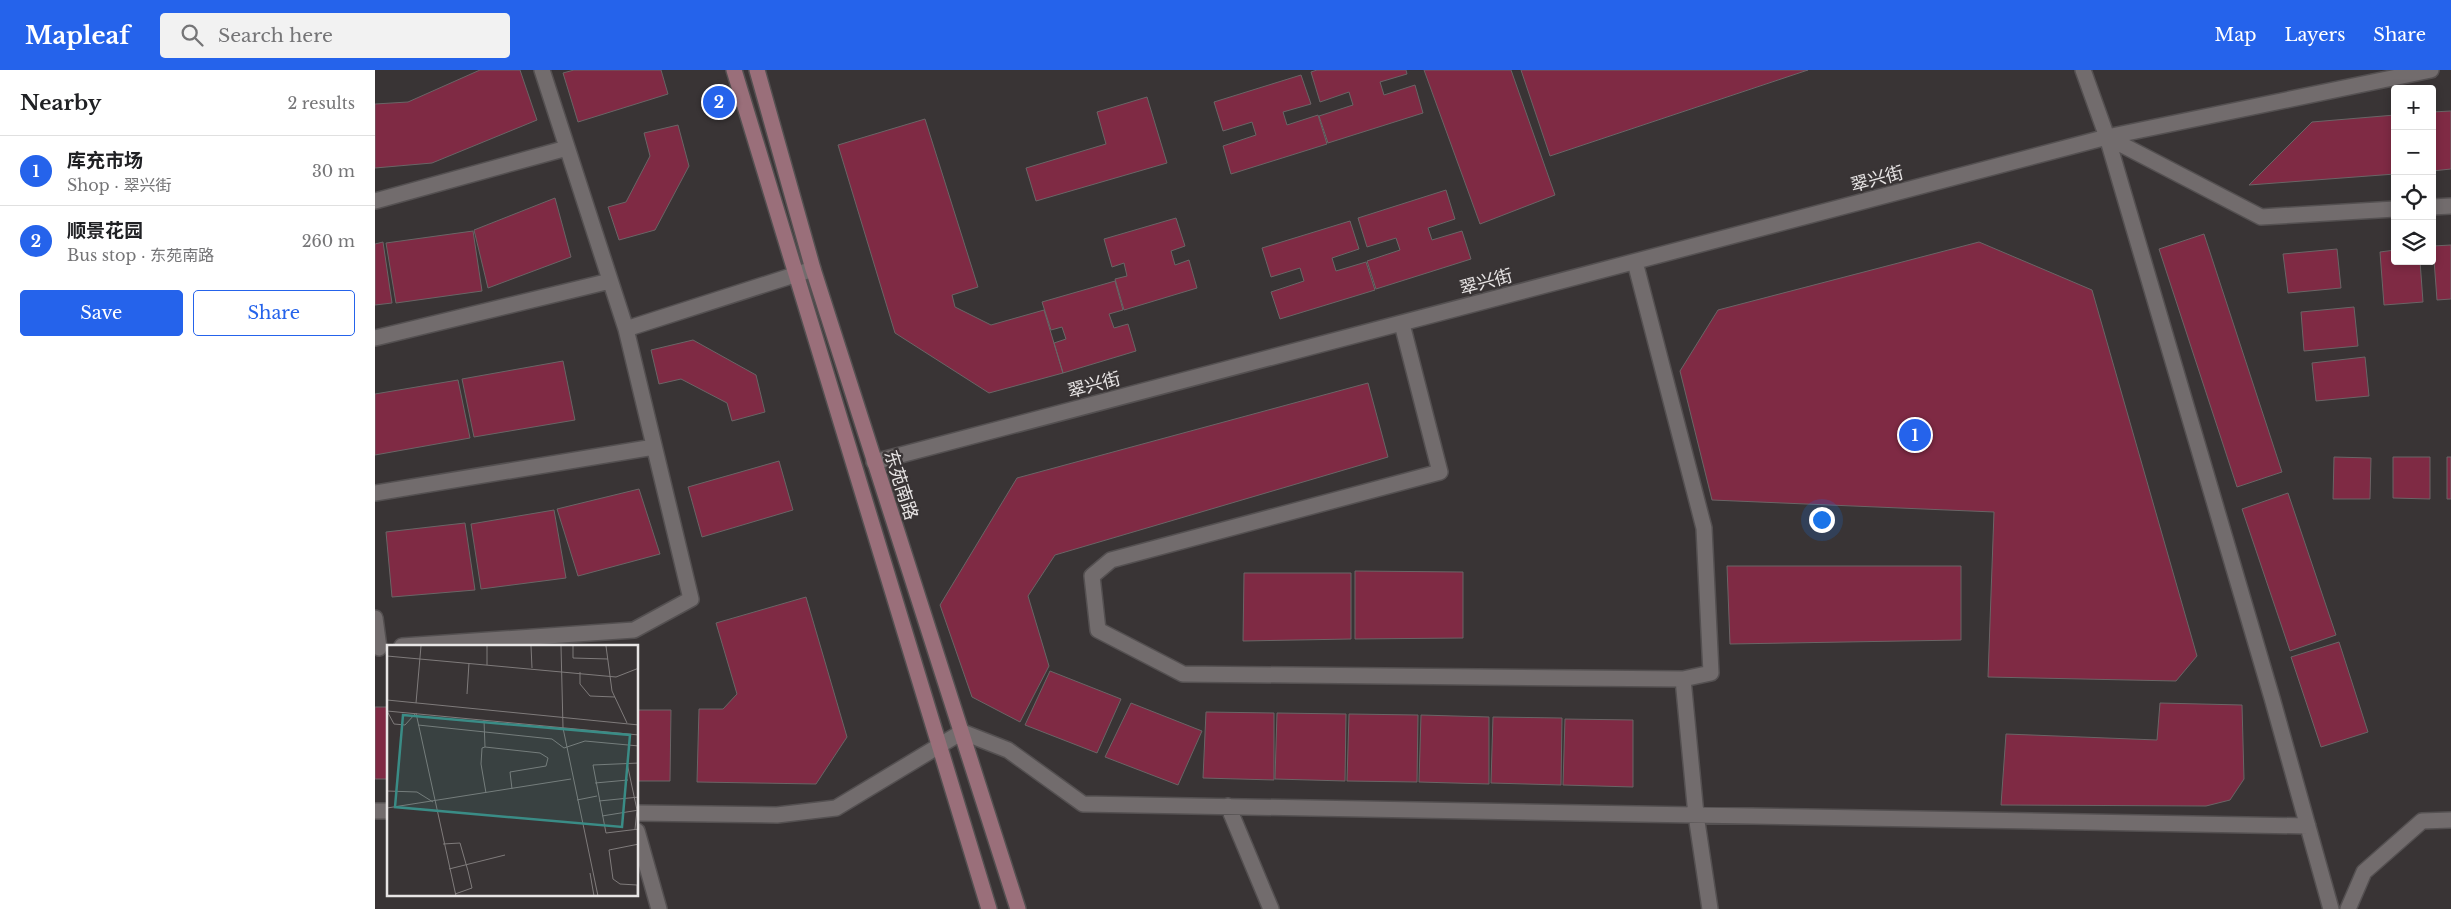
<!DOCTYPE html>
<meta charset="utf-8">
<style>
:root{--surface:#fff;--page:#f2f2f2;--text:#202124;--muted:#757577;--line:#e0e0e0;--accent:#2563eb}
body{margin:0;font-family:"Libre Baskerville","Noto Sans SC",serif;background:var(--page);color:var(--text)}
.controls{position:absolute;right:15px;top:15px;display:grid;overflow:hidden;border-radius:5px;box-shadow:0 2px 8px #0003}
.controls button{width:45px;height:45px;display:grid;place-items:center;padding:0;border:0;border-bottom:1px solid var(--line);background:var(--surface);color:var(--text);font:25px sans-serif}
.you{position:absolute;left:1446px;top:449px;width:18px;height:18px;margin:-12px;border:4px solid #fff;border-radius:50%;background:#1a73e8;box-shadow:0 0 0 8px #1a73e833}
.badge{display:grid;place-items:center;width:32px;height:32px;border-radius:50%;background:var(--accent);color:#fff;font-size:16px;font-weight:700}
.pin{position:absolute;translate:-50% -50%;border:2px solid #fff;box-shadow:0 1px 5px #0006}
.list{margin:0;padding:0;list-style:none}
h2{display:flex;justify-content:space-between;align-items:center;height:65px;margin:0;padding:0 20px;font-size:21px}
h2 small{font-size:16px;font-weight:400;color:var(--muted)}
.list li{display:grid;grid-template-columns:32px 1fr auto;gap:15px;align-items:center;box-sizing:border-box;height:70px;padding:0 20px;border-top:1px solid var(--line)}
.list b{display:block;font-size:19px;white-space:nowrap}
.list p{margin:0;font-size:16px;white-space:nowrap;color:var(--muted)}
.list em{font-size:16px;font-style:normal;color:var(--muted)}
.actions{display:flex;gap:10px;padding:15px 20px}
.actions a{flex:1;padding:11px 0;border:1px solid var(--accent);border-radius:5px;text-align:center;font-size:18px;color:var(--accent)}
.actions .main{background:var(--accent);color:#fff}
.icon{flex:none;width:28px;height:28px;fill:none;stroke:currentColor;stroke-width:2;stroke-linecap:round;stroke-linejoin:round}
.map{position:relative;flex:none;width:2076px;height:839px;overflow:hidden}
header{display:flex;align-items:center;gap:30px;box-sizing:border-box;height:70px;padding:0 25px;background:var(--accent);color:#fff}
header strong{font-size:24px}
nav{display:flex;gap:28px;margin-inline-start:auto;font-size:18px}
.search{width:350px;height:45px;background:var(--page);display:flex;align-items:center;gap:12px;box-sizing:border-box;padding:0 18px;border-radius:5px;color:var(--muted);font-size:19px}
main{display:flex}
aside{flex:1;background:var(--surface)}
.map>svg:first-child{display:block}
.building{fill:#7f2a44;stroke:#6a6566}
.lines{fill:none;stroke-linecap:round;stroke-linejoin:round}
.street-casing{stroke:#545051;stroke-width:18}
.secondary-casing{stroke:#545051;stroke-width:18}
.street{stroke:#726c6d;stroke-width:15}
.secondary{stroke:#9a6f7a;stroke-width:15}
.labels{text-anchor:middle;stroke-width:4.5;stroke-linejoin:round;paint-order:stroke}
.street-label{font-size:18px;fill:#e8e5e5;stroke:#393435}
.inset-road{fill:none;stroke:#7f7b7b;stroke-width:1}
.view{fill:#3a8c86;fill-opacity:0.15;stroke:#3a8c86;stroke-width:2.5}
.inset-edge{fill:none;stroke:#e8e5e5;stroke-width:2.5}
</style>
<header>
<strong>Mapleaf</strong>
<div class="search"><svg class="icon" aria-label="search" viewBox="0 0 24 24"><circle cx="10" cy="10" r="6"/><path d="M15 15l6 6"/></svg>Search here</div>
<nav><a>Map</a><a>Layers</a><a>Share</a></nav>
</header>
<main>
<aside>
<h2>Nearby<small>2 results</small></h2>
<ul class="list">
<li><span class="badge">1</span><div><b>库充市场</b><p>Shop · 翠兴街</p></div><em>30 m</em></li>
<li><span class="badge">2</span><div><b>顺景花园</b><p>Bus stop · 东苑南路</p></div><em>260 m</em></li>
</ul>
<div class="actions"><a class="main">Save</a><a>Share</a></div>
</aside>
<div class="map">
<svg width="2076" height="839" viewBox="0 0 2076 839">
<rect width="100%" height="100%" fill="#393435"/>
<path class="building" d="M 105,0 L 145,0 L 162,50 L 57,93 L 0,98 L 0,34 L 33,32 Z
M 199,0 L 286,0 L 293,24 L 203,52 L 188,3 Z
M 942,0 L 1031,0 L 1032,4 L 1005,12 L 1009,25 L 1040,15 L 1048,43 L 953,73 L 944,46 L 978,35 L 974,22 L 945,32 L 936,2 Z
M 1049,0 L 1136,0 L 1180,125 L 1105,154 Z
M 1146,0 L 1433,0 L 1175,86 Z
M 926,5 L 936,34 L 908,42 L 912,55 L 943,45 L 952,74 L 856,104 L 848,76 L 881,65 L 877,52 L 848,61 L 839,32 Z
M 772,27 L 792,93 L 661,131 L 651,98 L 731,74 L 722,42 Z
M 2076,41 L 2076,99 L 2057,101 L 2057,42 Z
M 2020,45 L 2020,104 L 1874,115 L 1937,52 Z
M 550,49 L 603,217 L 577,225 L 580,237 L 616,255 L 669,240 L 688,303 L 614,323 L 520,263 L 463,75 Z
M 303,55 L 314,96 L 280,160 L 244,170 L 233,137 L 251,132 L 275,86 L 269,63 Z
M 1071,120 L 1080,149 L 1053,158 L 1057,170 L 1087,161 L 1096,189 L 1001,219 L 992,191 L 1025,180 L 1021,168 L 992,177 L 983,148 Z
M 180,128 L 196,187 L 113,218 L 99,160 Z
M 801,148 L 810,176 L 796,181 L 800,195 L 814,190 L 822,218 L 749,240 L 740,209 L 752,206 L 749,193 L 737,197 L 729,169 Z
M 975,151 L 984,179 L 957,188 L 961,201 L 991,192 L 1000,220 L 905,249 L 896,222 L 929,211 L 925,198 L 896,207 L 887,178 Z
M 98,161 L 107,221 L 21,233 L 11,173 Z
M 1829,164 L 1907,402 L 1862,417 L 1784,179 Z
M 8,172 L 17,233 L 0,235 L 0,174 Z
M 1604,172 L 1717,220 L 1822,586 L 1801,611 L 1613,607 L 1619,442 L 1337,430 L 1305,301 L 1343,240 Z
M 2076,175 L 2076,229 L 2062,230 L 2058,176 Z
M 1962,179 L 1966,218 L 1913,223 L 1908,184 Z
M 2020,180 L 2020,191 L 2045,191 L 2048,232 L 2009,235 L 2005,182 Z
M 740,211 L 748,240 L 734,244 L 739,258 L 753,254 L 761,281 L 688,303 L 679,273 L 691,269 L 687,257 L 676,260 L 667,232 Z
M 1979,237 L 1983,276 L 1929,281 L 1926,242 Z
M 318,270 L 381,305 L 390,342 L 357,351 L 352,333 L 306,309 L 284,314 L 276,280 Z
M 1990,287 L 1994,326 L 1941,331 L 1937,293 Z
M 188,291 L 200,350 L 99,367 L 87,309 Z
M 83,310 L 95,368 L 0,385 L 0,324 Z
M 993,313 L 1013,387 L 680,485 L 653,526 L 674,596 L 645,652 L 597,627 L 565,535 L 642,408 Z
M 1959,387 L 1996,388 L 1995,429 L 1958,429 Z
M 2018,387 L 2055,387 L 2055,429 L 2018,428 Z
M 2072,387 L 2076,387 L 2076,429 L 2072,429 Z
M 404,391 L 418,440 L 327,467 L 313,417 Z
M 264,419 L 285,484 L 203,506 L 182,439 Z
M 1913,423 L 1961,565 L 1915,581 L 1867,439 Z
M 179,440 L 191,508 L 106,519 L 96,454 Z
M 90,453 L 100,520 L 17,527 L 11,462 Z
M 1352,496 L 1586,496 L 1586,570 L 1355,574 Z
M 980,501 L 1088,502 L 1088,568 L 980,569 Z
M 869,503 L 976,503 L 976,569 L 868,571 Z
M 431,527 L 472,667 L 441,714 L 322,712 L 324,639 L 348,639 L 362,624 L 341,553 Z
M 1964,572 L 1993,662 L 1946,677 L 1916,587 Z
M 675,601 L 746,629 L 722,683 L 650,655 Z
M 756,633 L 827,661 L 803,715 L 730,687 Z
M 1785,633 L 1867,635 L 1869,709 L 1855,730 L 1831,736 L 1626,735 L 1631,664 L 1782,670 Z
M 0,637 L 14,637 L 14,709 L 0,709 Z
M 262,640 L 296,640 L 295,711 L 262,711 Z
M 831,642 L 899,643 L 899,710 L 828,708 Z
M 902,643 L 971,644 L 970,711 L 900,709 Z
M 974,644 L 1043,645 L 1042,712 L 972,711 Z
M 1046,645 L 1114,647 L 1114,714 L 1044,712 Z
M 1118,647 L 1187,648 L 1186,715 L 1116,713 Z
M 1190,649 L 1258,650 L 1258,717 L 1188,715 Z"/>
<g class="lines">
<defs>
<path id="street" d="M 1708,0 L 1732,67 L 1897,628 L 1956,839
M 1732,67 L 1886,147 L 2020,139
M 0,131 L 192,78
M 2057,137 L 2076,136
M 1260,192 L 1329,458 L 1336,603 L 1308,609 L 1321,745 L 1335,839
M 1027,254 L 1065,402 L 736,490 L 717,506 L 723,560 L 808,604 L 1308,609
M 251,259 L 438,199
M 0,268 L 235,211
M 499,392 L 1732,67 L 2056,0
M 0,423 L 279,377
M 0,548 L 4,578
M 27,576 L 259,560 L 316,529 L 251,259 L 167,0
M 853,736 L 896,839
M 0,741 L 14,741
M 262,743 L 402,745 L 461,738 L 587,662 L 633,680 L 708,734 L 1933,756
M 262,761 L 284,839
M 1973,839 L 1989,802 L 2047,751 L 2076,750"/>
<path id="secondary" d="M 359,0 L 614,839
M 382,0 L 438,199 L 643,839"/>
</defs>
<use href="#street" class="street-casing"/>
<use href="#secondary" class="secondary-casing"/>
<use href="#street" class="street"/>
<use href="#secondary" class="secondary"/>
</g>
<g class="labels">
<g class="street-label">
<text transform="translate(1502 109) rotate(-15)" y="6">翠兴街</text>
<text transform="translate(1111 212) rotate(-15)" y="6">翠兴街</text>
<text transform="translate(719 315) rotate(-15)" y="6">翠兴街</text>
<text transform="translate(526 415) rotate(72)" y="6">东苑南路</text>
</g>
</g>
<g transform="translate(12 575)">
<rect width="251" height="251" fill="#393435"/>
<path class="inset-road" d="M 144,1 L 145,23M 174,1 L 176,83 L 211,251M 186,1 L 186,13 L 221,14M 219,1 L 225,46 L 240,78M 0,11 L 229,32 L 252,23M 100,20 L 100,1M 193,27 L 193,39 L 203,51 L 228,52M 80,49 L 82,18M 0,55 L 252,80M 29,58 L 34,1M 0,66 L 7,79 L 18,80 L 28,69M 0,66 L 252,90M 29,68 L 69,251M 97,75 L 98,102 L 95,103 L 94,119 L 99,148M 31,80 L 165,94 L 177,103 L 198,96 L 252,101M 98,102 L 153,108 L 161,113 L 159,121 L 123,127 L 125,144M 240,118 L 250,165 L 248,184M 252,118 L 206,120 L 219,188 L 252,184M 208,138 L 241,135M 0,146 L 30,147 L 46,157M 190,155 L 210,151M 212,156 L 252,152M 0,163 L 184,134M 215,171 L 252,165M 56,199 L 73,198 L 81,226 L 85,243 L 68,249M 62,224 L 118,210M 203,228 L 207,251M 250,251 L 250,240 L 233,239 L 226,234 L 222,205 L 252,199"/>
<path class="view" d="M 16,70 L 243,90 L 235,182 L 8,162 Z"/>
<rect width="251" height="251" class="inset-edge"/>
</g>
</svg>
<div class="controls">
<button>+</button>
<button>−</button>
<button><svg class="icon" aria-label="locate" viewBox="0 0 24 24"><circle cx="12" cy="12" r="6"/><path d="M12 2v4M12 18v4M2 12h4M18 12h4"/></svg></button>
<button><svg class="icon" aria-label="layers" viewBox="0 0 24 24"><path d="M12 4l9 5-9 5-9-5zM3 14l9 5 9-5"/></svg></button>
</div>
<div class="you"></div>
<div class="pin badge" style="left:1540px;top:365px">1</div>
<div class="pin badge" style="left:344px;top:32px">2</div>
</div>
</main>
